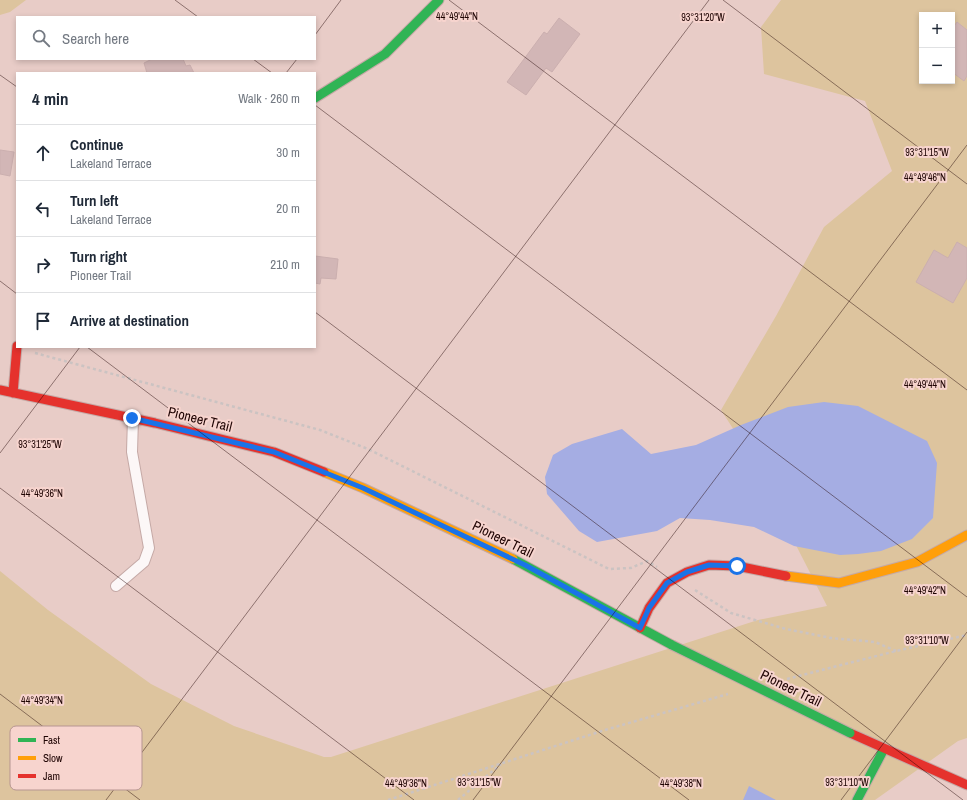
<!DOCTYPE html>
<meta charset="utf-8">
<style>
:root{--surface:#fff;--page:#f2f2f3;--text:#1f2937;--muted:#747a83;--line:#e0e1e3}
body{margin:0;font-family:"Archivo Narrow",sans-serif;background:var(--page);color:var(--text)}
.controls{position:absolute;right:12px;top:12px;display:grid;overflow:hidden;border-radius:0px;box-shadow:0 2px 6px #0003}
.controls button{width:36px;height:36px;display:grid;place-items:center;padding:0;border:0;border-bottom:1px solid var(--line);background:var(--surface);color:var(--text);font:20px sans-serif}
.stop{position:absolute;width:12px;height:12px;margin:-9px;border:3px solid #1a73e8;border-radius:50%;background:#fff}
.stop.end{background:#1a73e8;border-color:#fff;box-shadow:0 1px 4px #0008}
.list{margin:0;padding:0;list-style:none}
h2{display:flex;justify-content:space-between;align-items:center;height:52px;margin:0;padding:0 16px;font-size:17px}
h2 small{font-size:13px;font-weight:400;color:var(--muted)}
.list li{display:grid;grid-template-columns:26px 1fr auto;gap:12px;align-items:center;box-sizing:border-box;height:56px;padding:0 16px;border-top:1px solid var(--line)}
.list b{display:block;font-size:15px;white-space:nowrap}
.list p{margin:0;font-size:13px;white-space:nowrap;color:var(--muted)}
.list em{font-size:13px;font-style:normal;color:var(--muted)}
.icon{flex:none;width:22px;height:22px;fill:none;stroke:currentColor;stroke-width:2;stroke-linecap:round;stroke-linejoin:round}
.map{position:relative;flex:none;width:967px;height:800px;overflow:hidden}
.search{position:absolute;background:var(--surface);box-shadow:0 2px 6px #0003;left:16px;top:16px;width:300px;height:44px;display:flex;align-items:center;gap:10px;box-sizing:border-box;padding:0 14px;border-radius:0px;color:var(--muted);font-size:15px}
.panel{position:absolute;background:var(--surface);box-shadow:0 2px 6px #0003;left:16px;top:72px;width:300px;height:276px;border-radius:0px}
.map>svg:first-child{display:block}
.green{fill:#ddc49e;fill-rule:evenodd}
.water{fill:#a5ade3}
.building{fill:#d2b6b6;stroke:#cbafaf}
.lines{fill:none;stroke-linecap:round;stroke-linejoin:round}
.lane-casing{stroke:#c5a9a6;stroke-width:12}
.fast-casing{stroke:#c5a9a6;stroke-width:11}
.slow-casing{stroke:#c5a9a6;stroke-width:11}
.jam-casing{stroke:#c5a9a6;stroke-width:11}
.path{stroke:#cbc3c2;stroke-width:2.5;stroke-dasharray:3 3;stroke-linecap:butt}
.lane{stroke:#fcf7f7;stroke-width:10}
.fast{stroke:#30b455;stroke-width:9}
.slow{stroke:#ff9f0a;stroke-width:9}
.jam{stroke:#e5322d;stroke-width:9}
.fast-bridge-casing{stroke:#c5a9a6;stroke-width:11;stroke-linecap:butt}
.fast-bridge{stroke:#30b455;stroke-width:9}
.route{stroke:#1a73e8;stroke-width:5}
.ticks{fill:none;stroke:#1e0302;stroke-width:1;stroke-opacity:0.45}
.labels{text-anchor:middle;stroke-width:4;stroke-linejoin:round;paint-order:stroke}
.street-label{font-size:14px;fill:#1e0302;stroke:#f7d4ce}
.key{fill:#f7d4ce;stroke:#b69591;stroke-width:1}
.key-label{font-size:11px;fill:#1e0302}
.ticks-label{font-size:10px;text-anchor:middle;fill:#1e0302;stroke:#f7d4ce;stroke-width:4;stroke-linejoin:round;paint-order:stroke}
</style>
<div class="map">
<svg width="967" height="800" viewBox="0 0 967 800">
<rect width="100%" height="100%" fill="#e8ccc7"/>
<path class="green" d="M 0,0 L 26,0 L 10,12 L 0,15 Z
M 781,0 L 967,0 L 967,738 L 958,741 L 875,800 L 0,800 L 0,571 L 48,610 L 151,684 L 234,726 L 324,757 L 331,757 L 758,620 L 827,606 L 750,455 L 721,410 L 776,316 L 824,227 L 892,171 L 865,101 L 764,74 L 761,27 ZM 922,15 L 952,15 L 952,81 L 922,81 Z"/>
<path class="water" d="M 824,402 L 858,406 L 927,441 L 937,463 L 933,518 L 912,539 L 881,551 L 858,554 L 840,555 L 794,546 L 754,527 L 710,520 L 680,518 L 657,531 L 597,542 L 579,531 L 547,494 L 545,477 L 553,455 L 572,444 L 622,429 L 651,454 L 696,445 L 741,425 L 788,407 Z
M 749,786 L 776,800 L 743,800 Z"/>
<path class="building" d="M 559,18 L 580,34 L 552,72 L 546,68 L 526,95 L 507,82 L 544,32 L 547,34 Z
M 957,22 L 967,30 L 967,76 L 964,81 L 952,72 L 952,29 Z
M 152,59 L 183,59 L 186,66 L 190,65 L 194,73 L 147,73 L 144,63 Z
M 0,150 L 14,152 L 10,176 L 0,174 Z
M 957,242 L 967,248 L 967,278 L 953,303 L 916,282 L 934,250 L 948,258 Z
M 315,256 L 338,259 L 336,279 L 321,278 L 320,284 L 315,283 Z"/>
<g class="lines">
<defs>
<path id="lane" d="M 116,586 L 144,562 L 149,548 L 132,452 L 133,418"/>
<path id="fast" d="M 315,98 L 385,54 L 439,0
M 513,559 L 672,645
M 857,800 L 884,749"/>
<path id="slow" d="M 324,472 L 363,488 L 513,559
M 786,576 L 839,583 L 917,562 L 967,535"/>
<path id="jam" d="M 0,390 L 155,423 L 274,452 L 324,472
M 13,393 L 17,346
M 640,628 L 649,608 L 667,583 L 687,572 L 709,565 L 737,566 L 786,576
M 850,733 L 967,785"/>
</defs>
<use href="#lane" class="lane-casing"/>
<use href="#fast" class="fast-casing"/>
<use href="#slow" class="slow-casing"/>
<use href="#jam" class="jam-casing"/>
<path class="path" d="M 35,353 L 320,430 L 368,449 L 609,569 L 631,568 L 647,561 L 657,567
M 695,590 L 731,613 L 786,629 L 831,638 L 875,642 L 896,651
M 787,679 L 896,651 L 967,635
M 388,800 L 605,730 L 728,694
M 458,800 L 501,764"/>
<use href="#lane" class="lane"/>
<use href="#fast" class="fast"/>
<use href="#slow" class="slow"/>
<use href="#jam" class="jam"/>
<defs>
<path id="fast-bridge" d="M 672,645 L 850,733"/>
</defs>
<use href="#fast-bridge" class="fast-bridge-casing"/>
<use href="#fast-bridge" class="fast-bridge"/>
</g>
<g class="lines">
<path class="route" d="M 132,418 L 274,452 L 363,488 L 525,565 L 640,628 L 649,608 L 667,583 L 687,572 L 709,565 L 737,566"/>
</g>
<path class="ticks" d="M 175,0 L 198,17M 449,0 L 967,390M 723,0 L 967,184M 315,35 L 341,0M 253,59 L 272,73M 286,73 L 297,59M 0,75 L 17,87M 315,105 L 967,597M 0,281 L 17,294M 315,312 L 963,800M 87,347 L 689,800M 0,453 L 80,347M 0,488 L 414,800M 0,694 L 140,800M 106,800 L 709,0M 473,800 L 967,145M 841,800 L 967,632"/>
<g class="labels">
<g class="street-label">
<text transform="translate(200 419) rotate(14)" y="5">Pioneer Trail</text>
<text transform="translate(503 539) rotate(26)" y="5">Pioneer Trail</text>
<text transform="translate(791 688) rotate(26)" y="5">Pioneer Trail</text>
</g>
</g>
<rect x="10" y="726" width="132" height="64" rx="6" class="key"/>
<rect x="18" y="738" width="18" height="4" fill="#30b455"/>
<rect x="18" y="756" width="18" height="4" fill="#ff9f0a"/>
<rect x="18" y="774" width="18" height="4" fill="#e5322d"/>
<g class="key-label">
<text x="43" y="744">Fast</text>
<text x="43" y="762">Slow</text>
<text x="43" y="780">Jam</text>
</g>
<g class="ticks-label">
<text x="457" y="20">44°49'44"N</text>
<text x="703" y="21">93°31'20"W</text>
<text x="927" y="156">93°31'15"W</text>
<text x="925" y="181">44°49'46"N</text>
<text x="925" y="388">44°49'44"N</text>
<text x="40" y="448">93°31'25"W</text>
<text x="42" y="497">44°49'36"N</text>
<text x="925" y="594">44°49'42"N</text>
<text x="927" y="644">93°31'10"W</text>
<text x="42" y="704">44°49'34"N</text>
<text x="479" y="786">93°31'15"W</text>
<text x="847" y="786">93°31'10"W</text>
<text x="406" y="787">44°49'36"N</text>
<text x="681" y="787">44°49'38"N</text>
</g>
</svg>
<div class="controls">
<button>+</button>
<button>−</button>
</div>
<div class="stop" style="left:737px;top:566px"></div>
<div class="stop end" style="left:132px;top:418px"></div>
<div class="search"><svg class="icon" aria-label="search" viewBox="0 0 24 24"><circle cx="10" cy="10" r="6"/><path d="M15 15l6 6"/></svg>Search here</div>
<section class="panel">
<h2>4 min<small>Walk · 260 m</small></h2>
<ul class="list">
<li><svg class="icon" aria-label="ahead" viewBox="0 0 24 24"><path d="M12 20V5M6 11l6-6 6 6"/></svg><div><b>Continue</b><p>Lakeland Terrace</p></div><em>30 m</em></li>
<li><svg class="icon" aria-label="left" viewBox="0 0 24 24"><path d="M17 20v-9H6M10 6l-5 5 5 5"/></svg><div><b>Turn left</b><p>Lakeland Terrace</p></div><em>20 m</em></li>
<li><svg class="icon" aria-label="right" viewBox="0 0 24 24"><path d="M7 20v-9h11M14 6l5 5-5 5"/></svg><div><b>Turn right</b><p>Pioneer Trail</p></div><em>210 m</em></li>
<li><svg class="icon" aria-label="arrive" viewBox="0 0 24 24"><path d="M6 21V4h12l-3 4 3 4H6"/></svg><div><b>Arrive at destination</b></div></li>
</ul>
</section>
</div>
